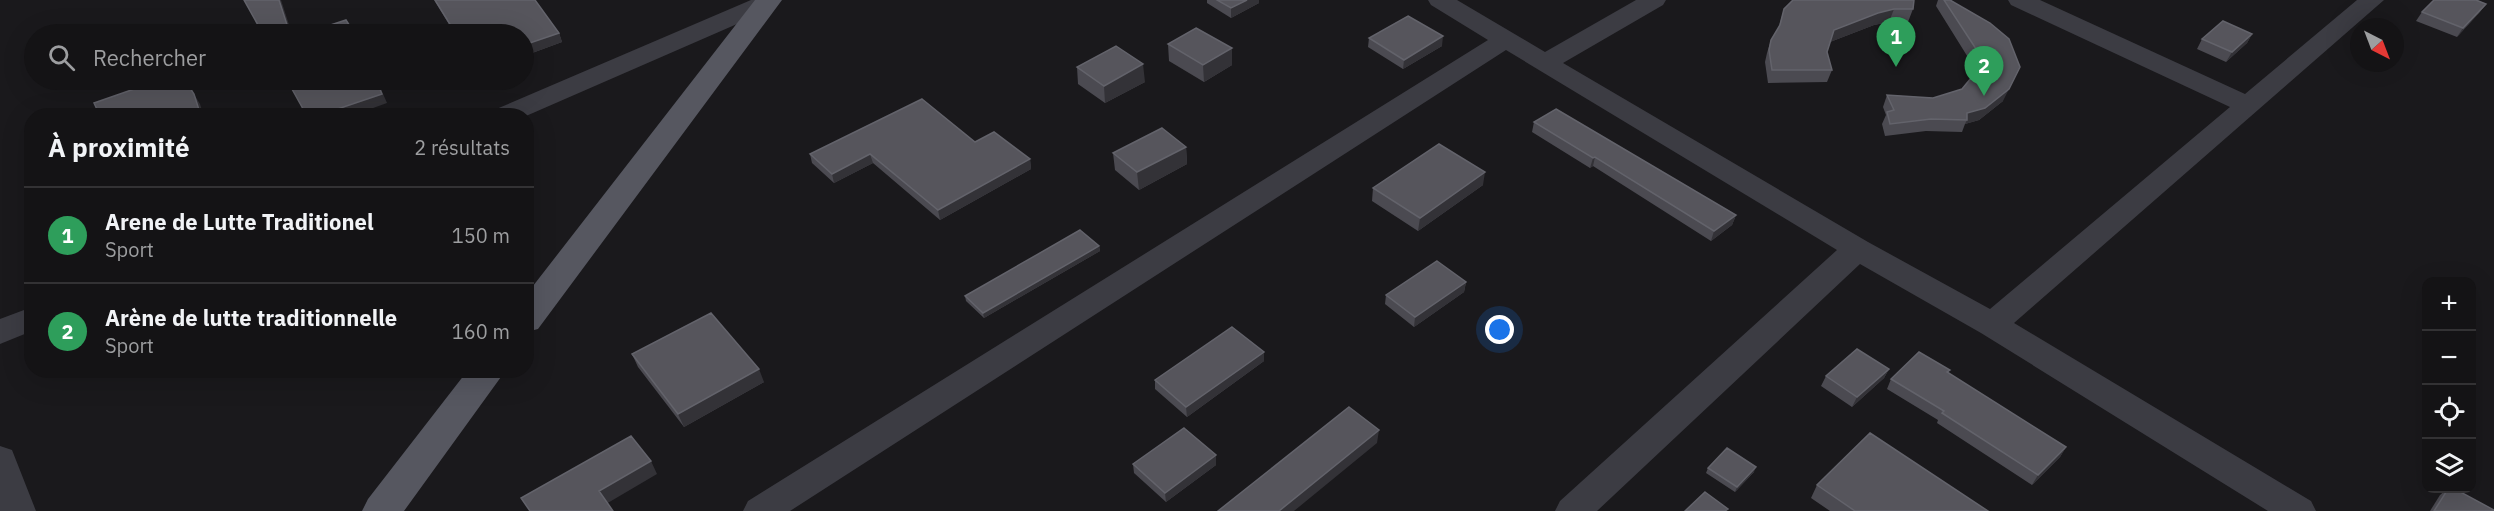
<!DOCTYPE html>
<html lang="fr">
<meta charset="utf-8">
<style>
:root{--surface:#141315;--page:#1d1c1e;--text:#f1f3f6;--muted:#9d9ea0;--line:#333234;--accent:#f6d437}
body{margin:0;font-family:"IBM Plex Sans",sans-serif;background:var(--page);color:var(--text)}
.controls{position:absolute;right:18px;bottom:18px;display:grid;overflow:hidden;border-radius:12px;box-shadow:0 6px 24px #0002}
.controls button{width:54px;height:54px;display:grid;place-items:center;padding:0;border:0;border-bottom:2px solid var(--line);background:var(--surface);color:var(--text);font:30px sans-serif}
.compass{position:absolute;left:2350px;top:18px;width:54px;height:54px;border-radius:50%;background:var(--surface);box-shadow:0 6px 24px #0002;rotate:138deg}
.you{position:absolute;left:1500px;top:330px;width:21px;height:21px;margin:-15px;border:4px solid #fff;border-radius:50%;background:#1a73e8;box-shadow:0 0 0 9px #1a73e833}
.badge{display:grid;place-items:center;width:39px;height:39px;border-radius:50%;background:var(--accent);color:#fff;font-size:20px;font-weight:700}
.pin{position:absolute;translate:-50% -50px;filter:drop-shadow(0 2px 3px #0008)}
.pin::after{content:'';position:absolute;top:32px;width:21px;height:18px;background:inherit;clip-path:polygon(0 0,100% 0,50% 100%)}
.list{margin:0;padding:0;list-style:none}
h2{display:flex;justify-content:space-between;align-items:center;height:78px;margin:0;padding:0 24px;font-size:26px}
h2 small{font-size:20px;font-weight:400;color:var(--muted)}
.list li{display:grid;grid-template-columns:39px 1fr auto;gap:18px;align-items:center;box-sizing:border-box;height:96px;padding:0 24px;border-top:2px solid var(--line)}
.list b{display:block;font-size:22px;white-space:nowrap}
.list p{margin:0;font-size:20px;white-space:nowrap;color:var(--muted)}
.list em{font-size:20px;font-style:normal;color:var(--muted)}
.icon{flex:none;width:33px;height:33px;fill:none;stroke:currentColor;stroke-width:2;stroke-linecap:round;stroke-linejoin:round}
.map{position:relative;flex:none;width:2494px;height:511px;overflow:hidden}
.search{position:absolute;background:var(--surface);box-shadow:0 6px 24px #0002;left:24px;top:24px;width:510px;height:66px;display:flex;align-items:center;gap:15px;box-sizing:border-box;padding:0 21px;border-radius:33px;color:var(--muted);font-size:22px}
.panel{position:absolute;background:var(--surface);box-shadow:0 6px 24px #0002;left:24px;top:108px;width:510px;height:270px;border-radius:24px}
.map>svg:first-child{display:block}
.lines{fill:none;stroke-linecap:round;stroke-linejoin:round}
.minor{fill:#3c3c43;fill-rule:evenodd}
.major{fill:#565760;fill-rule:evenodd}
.wall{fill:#4b4a51}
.shaded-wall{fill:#333237}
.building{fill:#56555c;stroke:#63636b;stroke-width:1.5}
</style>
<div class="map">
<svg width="2494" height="511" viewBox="0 0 2494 511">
<rect width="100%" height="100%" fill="#1a191c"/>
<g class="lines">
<path class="minor" d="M 751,0 L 778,0 L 779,2 L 776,7 L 526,116 L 490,116 L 494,110 Z
M 1428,0 L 1457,0 L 1545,52 L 1636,0 L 1666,0 L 1663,5 L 1563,63 L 1868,242 L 1990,309 L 2230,107 L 2011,5 L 2008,0 L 2040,0 L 2245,94 L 2357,0 L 2384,0 L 2014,323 L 2311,501 L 2316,511 L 2268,511 L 1981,333 L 1860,264 L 1597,511 L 1555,511 L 1560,501 L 1837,250 L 1506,50 L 790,511 L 743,511 L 748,501 L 1488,40 L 1431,5 Z
M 32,307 L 32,331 L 0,344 L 0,319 Z
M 0,446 L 12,450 L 36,511 L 0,511 Z"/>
<path class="major" d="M 755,0 L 782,0 L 538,329 L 526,332 L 526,295 Z
M 468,370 L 506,370 L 404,511 L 362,511 L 368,499 Z"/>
</g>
<path class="wall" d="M 434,0 L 535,0 L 559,33 L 562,42 L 524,56 L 524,34 L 455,34 Z
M 1207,0 L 1259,0 L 1259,3 L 1231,18 L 1207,3 Z
M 1938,0 L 1950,0 L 1990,23 L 2003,101 L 1979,120 L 1965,124 L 1962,132 L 1926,131 L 1885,136 L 1882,124 L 1886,115 L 1883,107 L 1887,95 L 1933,98 L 1962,89 L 1972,77 L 1974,67 L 1936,6 Z
M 2486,4 L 2479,13 L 2457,37 L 2416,21 L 2422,12 Z
M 1784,9 L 1913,9 L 1908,22 L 1889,22 L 1874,25 L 1830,42 L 1827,52 L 1832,70 L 1827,82 L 1768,83 L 1765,62 L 1767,53 L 1771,40 L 1778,29 Z
M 2252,34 L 2247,43 L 2226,62 L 2197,49 L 2202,39 Z
M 1369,38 L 1442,46 L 1403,69 L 1368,47 Z
M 1168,44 L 1232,48 L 1232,65 L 1204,82 L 1169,61 Z
M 1077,67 L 1145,82 L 1105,103 L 1078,84 Z
M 1534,122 L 1736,215 L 1732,225 L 1711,241 L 1593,166 L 1590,168 L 1532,132 Z
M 975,142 L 1030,159 L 1031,169 L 940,220 L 873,163 L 834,183 L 812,163 L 810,154 Z
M 1186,147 L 1187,164 L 1139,190 L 1115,170 L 1113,153 Z
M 1483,185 L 1418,231 L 1372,201 L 1373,188 Z
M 1099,246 L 1100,251 L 984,318 L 966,301 L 965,296 Z
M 1466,282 L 1464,292 L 1414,327 L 1385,304 L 1386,295 Z
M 1264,352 L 1264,361 L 1187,417 L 1155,389 L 1155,380 Z
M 632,354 L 764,382 L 684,427 L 638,367 Z
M 1889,369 L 1884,378 L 1852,407 L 1821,386 L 1826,376 Z
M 1950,370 L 1948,373 L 2066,447 L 2060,457 L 2032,485 L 1937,423 L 1938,420 L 1887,389 L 1891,379 Z
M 1133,464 L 1216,465 L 1166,502 L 1134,473 Z
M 1708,468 L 1754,472 L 1735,492 L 1706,473 Z
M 1817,485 L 1988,511 L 1830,511 L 1811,498 Z
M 2447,489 L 2455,489 L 2494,511 L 2430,511 L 2440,495 Z"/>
<path class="shaded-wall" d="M 279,0 L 281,0 L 292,34 L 290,34 Z
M 1247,0 L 1259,0 L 1259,3 L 1231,18 L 1231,8 Z
M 2486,4 L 2479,13 L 2457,37 L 2463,28 Z
M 1894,9 L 1889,22 L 1874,25 L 1830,42 L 1834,30 L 1878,13 Z
M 559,33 L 562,42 L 524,56 L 524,45 Z
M 2252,34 L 2247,43 L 2226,62 L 2232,52 Z
M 1443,36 L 1442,46 L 1403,69 L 1404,60 Z
M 1232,48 L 1232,65 L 1204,82 L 1203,65 Z
M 1143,64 L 1145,82 L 1105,103 L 1104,86 Z
M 2020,67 L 2003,101 L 1979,120 L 1965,124 L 1967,120 L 1967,113 Z
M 185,80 L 200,104 L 204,116 L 201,116 Z
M 376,80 L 377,80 L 387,103 L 351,116 L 317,116 Z
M 1186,147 L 1187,164 L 1139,190 L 1137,172 Z
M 870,154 L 873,163 L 834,183 L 832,174 Z
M 1595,157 L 1593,166 L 1590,168 L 1593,158 Z
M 1030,159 L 1031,169 L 940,220 L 938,210 Z
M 1485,172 L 1483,185 L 1418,231 L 1420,218 Z
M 1736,215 L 1732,225 L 1711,241 L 1714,231 Z
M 1099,246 L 1100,251 L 984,318 L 983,313 Z
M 1466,282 L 1464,292 L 1414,327 L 1415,317 Z
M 1264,352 L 1264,361 L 1187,417 L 1186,407 Z
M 759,369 L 764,382 L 684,427 L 678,414 Z
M 1889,369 L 1884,378 L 1852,407 L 1857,397 Z
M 1379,430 L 1377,443 L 1294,511 L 1279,511 Z
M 2066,447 L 2060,457 L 2032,485 L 2038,475 Z
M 1216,455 L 1216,465 L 1166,502 L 1165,493 Z
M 651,461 L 657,474 L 606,504 L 599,491 Z
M 1756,467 L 1754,472 L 1735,492 L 1737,487 Z"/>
<path class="building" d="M 244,0 L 279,0 L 290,34 L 263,34 Z
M 435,0 L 535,0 L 559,33 L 524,45 L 524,34 L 456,34 Z
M 1217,0 L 1247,0 L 1231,8 Z
M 1793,0 L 1914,0 L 1913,9 L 1894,9 L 1878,13 L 1834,30 L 1827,52 L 1832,70 L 1772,70 L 1769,50 L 1771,40 L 1780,25 L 1784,9 Z
M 1944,0 L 1950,0 L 1990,23 L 2009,39 L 2020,67 L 2009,89 L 1985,108 L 1967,113 L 1967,120 L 1931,119 L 1890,124 L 1887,112 L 1894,110 L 1887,95 L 1933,98 L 1962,89 L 1976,72 L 1980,55 Z
M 2434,0 L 2476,0 L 2486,4 L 2463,28 L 2422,12 Z
M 1408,16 L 1443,36 L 1404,60 L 1369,38 Z
M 346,20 L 355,34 L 303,34 Z
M 2223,21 L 2252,34 L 2232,52 L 2202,39 Z
M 1196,28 L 1232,48 L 1203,65 L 1168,44 Z
M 1116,46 L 1143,64 L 1104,86 L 1077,67 Z
M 160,80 L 185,80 L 194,94 L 201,116 L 100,116 L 94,103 Z
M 287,80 L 376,80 L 382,94 L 317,116 L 307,116 Z
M 922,99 L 975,142 L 994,132 L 1030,159 L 938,210 L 870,154 L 832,174 L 810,154 Z
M 1556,109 L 1736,215 L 1714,231 L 1595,157 L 1593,158 L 1534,122 Z
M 1162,128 L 1186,147 L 1137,172 L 1113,153 Z
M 1439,144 L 1485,172 L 1420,218 L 1373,188 Z
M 1080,230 L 1099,246 L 983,313 L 965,296 Z
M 1437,261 L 1466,282 L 1415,317 L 1386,295 Z
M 711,313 L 759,369 L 678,414 L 632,354 Z
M 1232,327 L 1264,352 L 1186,407 L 1155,380 Z
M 1857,349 L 1889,369 L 1857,397 L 1826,376 Z
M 1919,352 L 1950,370 L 1947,372 L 2066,447 L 2038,475 L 1942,413 L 1944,411 L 1891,379 Z
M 1349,407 L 1379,430 L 1279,511 L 1218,511 Z
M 1184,428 L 1216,455 L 1165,493 L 1133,464 Z
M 1870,433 L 1988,511 L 1855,511 L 1817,485 Z
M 631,436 L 651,461 L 599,491 L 613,511 L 530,511 L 521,498 Z
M 1727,448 L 1756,467 L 1737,487 L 1708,468 Z
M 2448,489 L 2455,489 L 2494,510 L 2494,511 L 2434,511 Z
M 1705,492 L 1728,509 L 1725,511 L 1685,511 Z"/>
</svg>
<div class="controls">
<button>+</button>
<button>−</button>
<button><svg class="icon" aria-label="locate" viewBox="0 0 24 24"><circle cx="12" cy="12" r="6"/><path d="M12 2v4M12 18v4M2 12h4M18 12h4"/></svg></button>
<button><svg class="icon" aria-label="layers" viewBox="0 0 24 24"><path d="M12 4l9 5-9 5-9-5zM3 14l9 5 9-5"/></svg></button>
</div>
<svg class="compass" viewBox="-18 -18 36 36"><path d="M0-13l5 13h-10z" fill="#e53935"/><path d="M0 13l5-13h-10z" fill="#9d9ea0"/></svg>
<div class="you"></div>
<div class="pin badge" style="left:1896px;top:67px;background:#2e9e5b">1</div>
<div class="pin badge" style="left:1984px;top:96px;background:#2e9e5b">2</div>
<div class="search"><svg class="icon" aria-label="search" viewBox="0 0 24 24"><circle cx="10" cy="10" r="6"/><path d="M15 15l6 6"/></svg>Rechercher</div>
<section class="panel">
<h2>À proximité<small>2 résultats</small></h2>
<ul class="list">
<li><span class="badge" style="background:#2e9e5b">1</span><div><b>Arene de Lutte Traditionel</b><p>Sport</p></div><em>150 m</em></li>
<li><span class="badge" style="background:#2e9e5b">2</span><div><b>Arène de lutte traditionnelle</b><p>Sport</p></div><em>160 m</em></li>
</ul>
</section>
</div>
